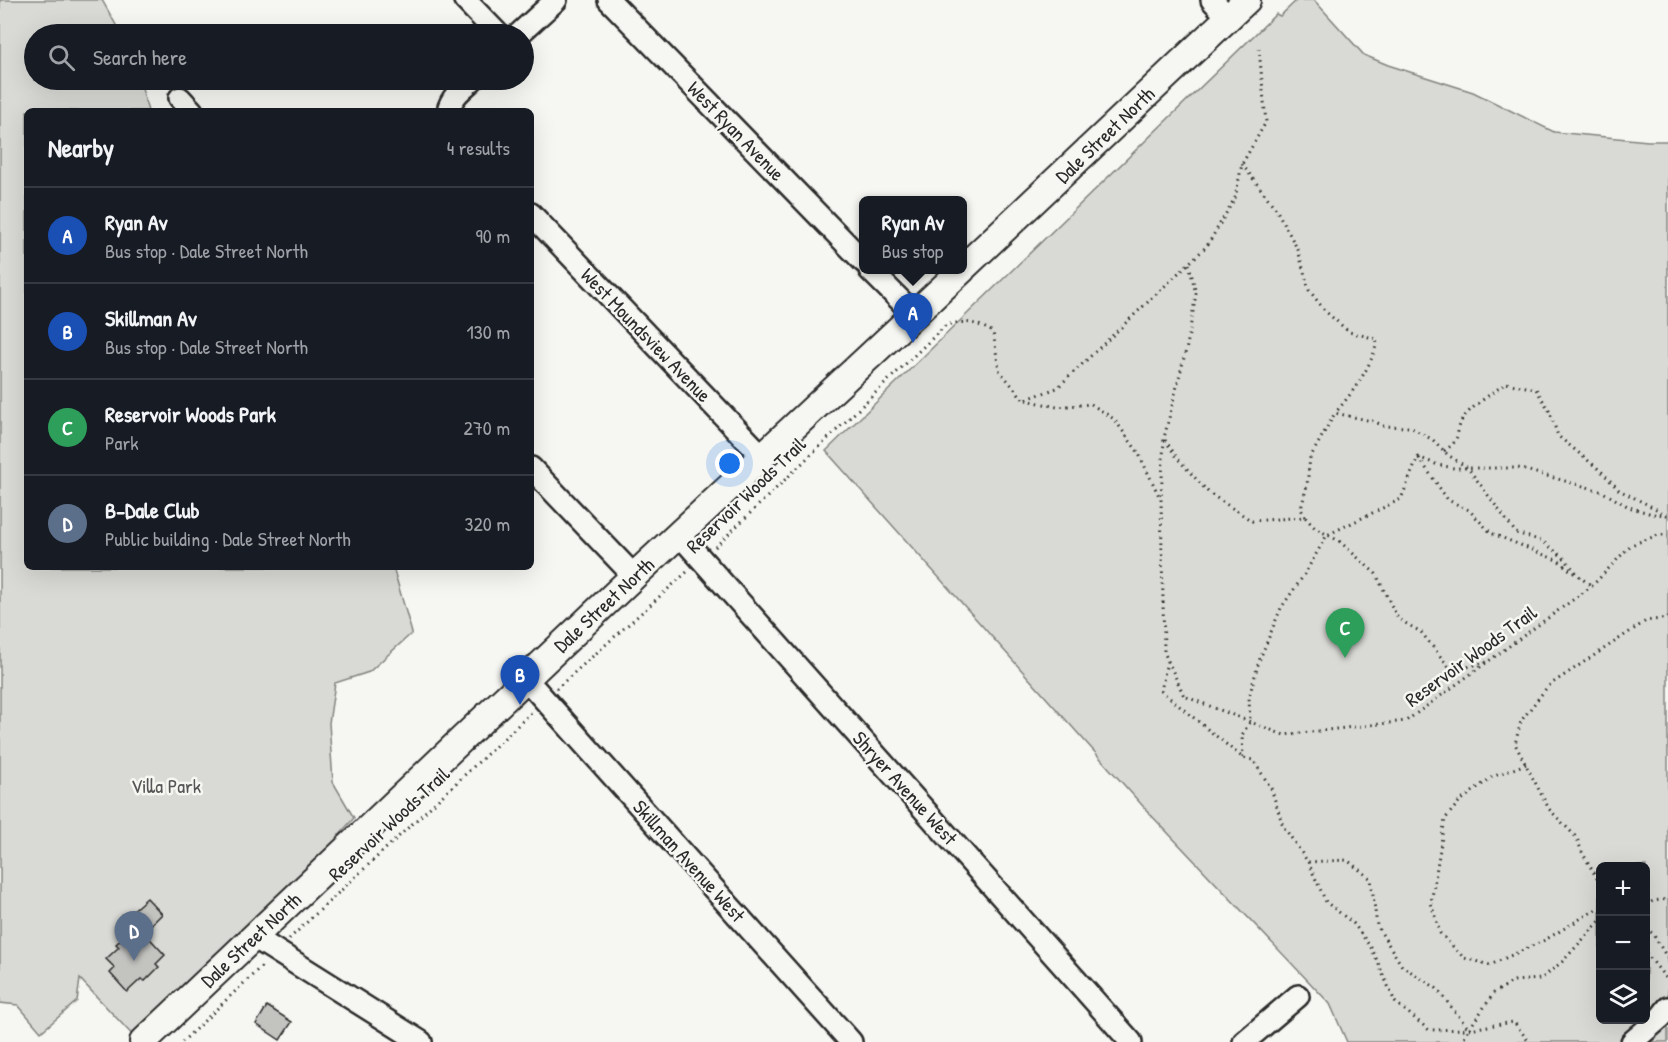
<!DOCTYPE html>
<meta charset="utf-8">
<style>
:root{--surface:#171b24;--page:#20242c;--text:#f1f3f6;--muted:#9ea1a6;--line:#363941;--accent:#ea580c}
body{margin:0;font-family:"Patrick Hand",sans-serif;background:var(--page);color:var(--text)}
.controls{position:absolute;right:18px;bottom:18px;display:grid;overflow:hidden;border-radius:9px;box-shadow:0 6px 24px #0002}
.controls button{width:54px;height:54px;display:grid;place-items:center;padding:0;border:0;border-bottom:2px solid var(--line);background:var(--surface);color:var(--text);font:30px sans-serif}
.you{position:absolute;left:730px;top:464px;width:21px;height:21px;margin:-15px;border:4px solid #fff;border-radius:50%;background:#1a73e8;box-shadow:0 0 0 9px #1a73e833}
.badge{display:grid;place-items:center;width:39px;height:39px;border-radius:50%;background:var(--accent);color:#fff;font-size:20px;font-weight:700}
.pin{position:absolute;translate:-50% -50px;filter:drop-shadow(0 2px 3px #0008)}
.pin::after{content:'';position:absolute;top:32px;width:21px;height:18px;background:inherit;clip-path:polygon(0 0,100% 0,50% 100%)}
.popup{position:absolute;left:859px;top:196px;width:108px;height:78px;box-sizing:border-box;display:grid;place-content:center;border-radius:9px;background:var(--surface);filter:drop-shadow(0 2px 4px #0005);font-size:20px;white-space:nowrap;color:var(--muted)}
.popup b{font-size:22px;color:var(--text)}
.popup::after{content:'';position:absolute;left:50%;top:100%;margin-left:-12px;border:12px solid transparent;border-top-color:var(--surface)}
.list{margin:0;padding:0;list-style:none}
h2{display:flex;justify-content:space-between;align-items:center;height:78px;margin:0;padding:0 24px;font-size:26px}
h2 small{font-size:20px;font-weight:400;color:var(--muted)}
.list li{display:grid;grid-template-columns:39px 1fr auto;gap:18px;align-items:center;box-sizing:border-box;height:96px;padding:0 24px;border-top:2px solid var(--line)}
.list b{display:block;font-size:22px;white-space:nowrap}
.list p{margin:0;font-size:20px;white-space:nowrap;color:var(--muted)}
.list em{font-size:20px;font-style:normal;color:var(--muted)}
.icon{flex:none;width:33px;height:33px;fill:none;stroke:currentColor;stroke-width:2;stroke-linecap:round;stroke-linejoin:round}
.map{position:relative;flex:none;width:1668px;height:1042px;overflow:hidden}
.search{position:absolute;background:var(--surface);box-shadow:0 6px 24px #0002;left:24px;top:24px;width:510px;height:66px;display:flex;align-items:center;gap:15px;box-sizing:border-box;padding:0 21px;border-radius:33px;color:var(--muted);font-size:22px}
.panel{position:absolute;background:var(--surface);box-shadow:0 6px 24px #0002;left:24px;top:108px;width:510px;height:462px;border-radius:9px}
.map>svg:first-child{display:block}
.green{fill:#d9d9d5;stroke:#828280;stroke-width:1.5;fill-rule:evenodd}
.building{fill:#c3c3c0;stroke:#2b2b2b;stroke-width:1.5}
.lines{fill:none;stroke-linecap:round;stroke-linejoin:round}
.minor-casing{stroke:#2b2b2b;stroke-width:26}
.major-casing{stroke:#2b2b2b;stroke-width:30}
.path{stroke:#2b2b2b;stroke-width:3;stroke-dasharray:1.5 4.5;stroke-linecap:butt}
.minor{stroke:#f6f6f2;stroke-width:21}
.major{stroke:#f6f6f2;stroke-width:26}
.labels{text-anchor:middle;stroke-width:5;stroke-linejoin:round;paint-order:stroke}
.street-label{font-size:20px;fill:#2b2b2b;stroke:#f6f6f2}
.park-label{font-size:20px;fill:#565656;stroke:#f6f6f2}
</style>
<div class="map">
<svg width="1668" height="1042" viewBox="0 0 1668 1042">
<rect width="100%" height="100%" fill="#f6f6f2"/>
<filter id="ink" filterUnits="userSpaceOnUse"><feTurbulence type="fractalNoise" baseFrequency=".0167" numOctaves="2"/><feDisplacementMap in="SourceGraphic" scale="12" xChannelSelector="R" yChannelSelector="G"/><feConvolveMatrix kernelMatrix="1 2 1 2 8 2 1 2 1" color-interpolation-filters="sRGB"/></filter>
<g filter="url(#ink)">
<path class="green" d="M 0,0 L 102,0 L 121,34 L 34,34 L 34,80 L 140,80 L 148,111 L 27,111 L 27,567 L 393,567 L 412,633 L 369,672 L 335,683 L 329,723 L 333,782 L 354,818 L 338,836 L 340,855 L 139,1042 L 80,979 L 77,1001 L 41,1032 L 18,1005 L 0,1003 Z
M 1297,0 L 1314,0 L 1364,55 L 1388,65 L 1473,92 L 1554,132 L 1648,141 L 1668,141 L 1668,1042 L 1347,1042 L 1330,1004 L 1150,814 L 826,451 L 1276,14 L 1280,16 ZM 1600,866 L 1646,866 L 1646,1020 L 1600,1020 Z"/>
<path class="building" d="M 147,898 L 162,914 L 146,930 L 130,913 Z
M 140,928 L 165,955 L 156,964 L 159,967 L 145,981 L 141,979 L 127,992 L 110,973 L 115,968 L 106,959 L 119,947 L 116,944 L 124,937 L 126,940 Z
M 267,1006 L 292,1022 L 280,1040 L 256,1024 Z"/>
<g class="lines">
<defs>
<path id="minor" d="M 465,0 L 498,34
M 609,0 L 864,262
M 1212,0 L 1228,17
M 519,34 L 556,0
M 180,98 L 192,111
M 448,111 C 451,97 462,89 472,80
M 531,214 L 762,456
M 870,270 L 915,315
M 531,468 L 634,576
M 679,534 L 1131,1042
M 526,679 L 851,1042
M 254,937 L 421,1042
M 1244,1042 L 1298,996
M 1632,1042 L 1661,1017 L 1668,1008"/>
<path id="major" d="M 962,269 L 1247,0
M 143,1042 L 634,576 L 962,270"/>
</defs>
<use href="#minor" class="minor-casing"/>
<use href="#major" class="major-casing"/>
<path class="path" d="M 1242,164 L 1276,209 L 1298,250 L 1309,290 L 1325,311 L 1349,332 L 1377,339 C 1375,363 1350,396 1335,413
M 1189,264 L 1196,294 L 1187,346 L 1164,438 L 1161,500 L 1164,652 L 1184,696 L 1284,735 L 1406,721 L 1592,586 L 1631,545 L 1658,535 L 1668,535
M 1026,400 L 1057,407 L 1091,404 L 1114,419 L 1138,452 L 1160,498
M 1165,440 L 1178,459 L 1209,493 L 1252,521 L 1305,517 L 1315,528 L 1339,541 L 1376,574 L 1398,619 L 1421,632 L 1452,671 L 1486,662
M 1444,451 C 1462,439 1454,436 1462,420 C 1470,407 1494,392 1506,383 L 1536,389 L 1550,412 L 1558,436 L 1601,471 L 1619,490 L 1664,513
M 1419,458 L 1448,500 L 1469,510 L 1491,533 L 1559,561 L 1575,574
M 1305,517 L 1301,509 L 1307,485 L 1310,458 L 1335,413 L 1376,422 L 1383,426 L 1410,427 L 1433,440 L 1448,455 L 1468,468 L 1516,533 L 1542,541 L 1563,557 L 1581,578 L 1592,586
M 715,547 L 946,325 C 967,320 975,322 993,332 L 999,370 L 1024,400 L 1057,388 L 1207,246 L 1235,198 L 1242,164 L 1266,122 L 1259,49
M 1167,661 L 1161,691 L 1243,758 L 1253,760 L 1271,788 L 1283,826 L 1308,862 L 1347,860 L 1371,879 L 1377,926 L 1402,966 L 1436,988 L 1469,1029 L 1494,993 L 1514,981 L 1541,979 L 1563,961 L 1600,921
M 556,689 L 688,571
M 1243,758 L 1242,735 L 1250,722 L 1249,697 L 1259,661 L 1281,608 L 1304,575 L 1327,535 L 1401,499 L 1418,457 L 1438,465 L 1454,468 L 1518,468 L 1601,491 L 1629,507 L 1652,514 L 1668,515
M 1526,764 L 1492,777 L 1459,802 L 1445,819 L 1431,903 L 1440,933 L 1464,958 L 1490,965 L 1545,940 L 1600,907
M 1308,862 L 1326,902 L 1354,924 L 1372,949 L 1395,1002 L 1429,1030 L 1469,1029 L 1514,1022 L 1529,1042
M 1600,884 L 1581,850 L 1577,838 L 1549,809 L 1515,744 L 1521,721 L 1548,686 L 1646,621 L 1668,618
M 1646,905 L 1653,901 L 1668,899
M 1646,928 L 1653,934 L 1668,959
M 289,939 L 532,712
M 1646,953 L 1668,981
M 182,1042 L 263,965
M 1461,1042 L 1469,1029"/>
<use href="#minor" class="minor"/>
<use href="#major" class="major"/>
</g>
</g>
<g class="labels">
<g class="street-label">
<text transform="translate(736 131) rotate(46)" y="7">West Ryan Avenue</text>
<text transform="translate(1105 135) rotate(-44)" y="7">Dale Street North</text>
<text transform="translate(646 335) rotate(46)" y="7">West Moundsview Avenue</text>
<text transform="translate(746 495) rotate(-44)" y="7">Reservoir Woods Trail</text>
<text transform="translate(604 605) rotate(-43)" y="7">Dale Street North</text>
<text transform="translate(1471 656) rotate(-36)" y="7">Reservoir Woods Trail</text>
<text transform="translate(905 788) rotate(48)" y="7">Shryer Avenue West</text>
<text transform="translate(389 824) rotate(-43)" y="7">Reservoir Woods Trail</text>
<text transform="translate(689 861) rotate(48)" y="7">Skillman Avenue West</text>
<text transform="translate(251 940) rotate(-43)" y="7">Dale Street North</text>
</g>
<g class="park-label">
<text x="166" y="793">Villa Park</text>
</g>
</g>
</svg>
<div class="controls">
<button>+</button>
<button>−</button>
<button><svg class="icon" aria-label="layers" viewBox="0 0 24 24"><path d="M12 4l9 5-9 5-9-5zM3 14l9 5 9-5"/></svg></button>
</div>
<div class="you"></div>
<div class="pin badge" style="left:913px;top:343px;background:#1a4fb4">A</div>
<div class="popup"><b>Ryan Av</b>Bus stop</div>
<div class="pin badge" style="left:520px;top:705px;background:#1a4fb4">B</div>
<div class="pin badge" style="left:1345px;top:658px;background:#2e9e5b">C</div>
<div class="pin badge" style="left:134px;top:961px;background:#5c6f8a">D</div>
<div class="search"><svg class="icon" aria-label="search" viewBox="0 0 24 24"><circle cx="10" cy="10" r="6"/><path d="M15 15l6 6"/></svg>Search here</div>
<section class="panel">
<h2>Nearby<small>4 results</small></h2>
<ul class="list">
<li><span class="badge" style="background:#1a4fb4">A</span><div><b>Ryan Av</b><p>Bus stop · Dale Street North</p></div><em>90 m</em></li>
<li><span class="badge" style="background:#1a4fb4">B</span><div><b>Skillman Av</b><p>Bus stop · Dale Street North</p></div><em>130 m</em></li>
<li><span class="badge" style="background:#2e9e5b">C</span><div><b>Reservoir Woods Park</b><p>Park</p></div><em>270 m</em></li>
<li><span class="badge" style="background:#5c6f8a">D</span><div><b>B-Dale Club</b><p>Public building · Dale Street North</p></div><em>320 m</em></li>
</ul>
</section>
</div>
